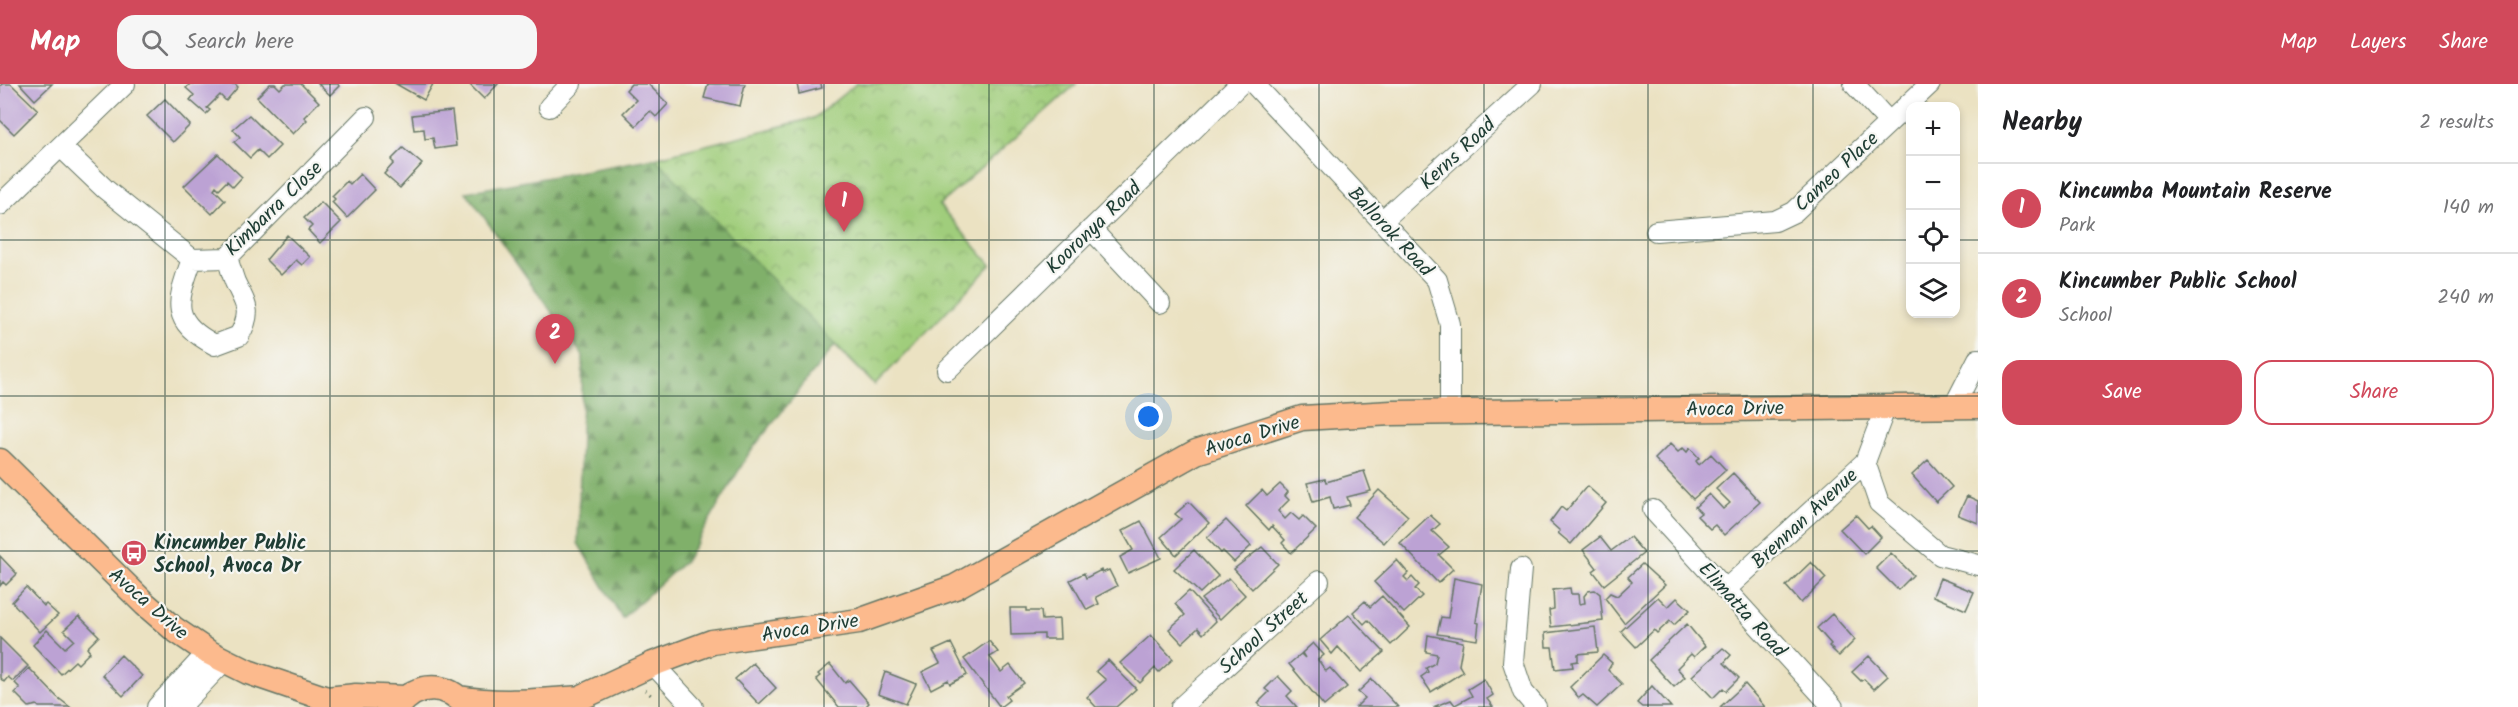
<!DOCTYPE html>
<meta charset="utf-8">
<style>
:root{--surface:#fff;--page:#f6f6f6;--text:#202124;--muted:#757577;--line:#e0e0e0;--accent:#d1495b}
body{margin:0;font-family:Kalam,sans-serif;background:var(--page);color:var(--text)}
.controls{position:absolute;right:18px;top:18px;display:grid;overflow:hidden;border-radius:12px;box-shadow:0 3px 9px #0003}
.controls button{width:54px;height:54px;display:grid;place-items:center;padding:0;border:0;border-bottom:2px solid var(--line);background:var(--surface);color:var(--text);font:30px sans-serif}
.you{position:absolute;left:1149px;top:333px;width:21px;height:21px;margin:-15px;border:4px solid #fff;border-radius:50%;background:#1a73e8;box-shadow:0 0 0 9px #1a73e833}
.badge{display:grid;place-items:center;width:39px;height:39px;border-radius:50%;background:var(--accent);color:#fff;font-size:20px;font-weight:700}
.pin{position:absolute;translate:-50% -50px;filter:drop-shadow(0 2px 3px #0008)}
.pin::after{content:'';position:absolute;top:32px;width:21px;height:18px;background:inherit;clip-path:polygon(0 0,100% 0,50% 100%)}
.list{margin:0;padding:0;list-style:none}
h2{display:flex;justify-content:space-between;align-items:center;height:78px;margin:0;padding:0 24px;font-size:26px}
h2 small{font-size:20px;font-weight:400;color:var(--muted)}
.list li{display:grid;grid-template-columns:39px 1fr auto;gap:18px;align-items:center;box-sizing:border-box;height:90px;padding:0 24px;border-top:2px solid var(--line)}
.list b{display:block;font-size:22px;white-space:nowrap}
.list p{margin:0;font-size:20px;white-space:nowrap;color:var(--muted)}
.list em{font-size:20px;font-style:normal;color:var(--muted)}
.actions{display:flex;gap:12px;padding:18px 24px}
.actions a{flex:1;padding:14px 0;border:2px solid var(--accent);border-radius:18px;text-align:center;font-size:21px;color:var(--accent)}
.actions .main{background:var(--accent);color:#fff}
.icon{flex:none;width:33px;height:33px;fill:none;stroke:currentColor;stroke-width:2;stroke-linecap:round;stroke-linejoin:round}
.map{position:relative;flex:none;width:1978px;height:623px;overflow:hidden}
header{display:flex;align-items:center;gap:36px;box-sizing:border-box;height:84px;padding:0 30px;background:var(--accent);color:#fff}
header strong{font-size:28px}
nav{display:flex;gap:33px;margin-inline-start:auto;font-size:21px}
.search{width:420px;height:54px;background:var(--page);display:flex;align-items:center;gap:15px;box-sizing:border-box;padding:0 21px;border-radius:18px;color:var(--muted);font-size:22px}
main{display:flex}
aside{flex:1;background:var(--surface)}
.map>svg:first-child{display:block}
.forest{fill:url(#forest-firs);stroke:#507650;stroke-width:1.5}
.park{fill:url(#park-crowns);stroke:#608558;stroke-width:1.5}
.building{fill:#bca2d4}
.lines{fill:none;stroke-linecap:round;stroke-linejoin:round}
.minor-casing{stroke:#676;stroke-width:22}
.major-casing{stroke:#676;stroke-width:27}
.path{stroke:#676;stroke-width:3;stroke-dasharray:1.5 4.5;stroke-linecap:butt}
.minor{stroke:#fff;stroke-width:20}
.major{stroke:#fcba8d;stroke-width:24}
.grid{fill:none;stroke:#1f3d34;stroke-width:1.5;stroke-opacity:0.55}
.labels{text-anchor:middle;stroke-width:4.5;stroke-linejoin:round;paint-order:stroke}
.street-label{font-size:20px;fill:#1f3d34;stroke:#f6f6f2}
.poi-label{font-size:20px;font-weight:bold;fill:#1f3d34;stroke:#f6f6f2;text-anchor:start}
</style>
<header>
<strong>Map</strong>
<div class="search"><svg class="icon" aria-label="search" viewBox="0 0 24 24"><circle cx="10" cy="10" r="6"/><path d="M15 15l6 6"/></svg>Search here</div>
<nav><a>Map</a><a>Layers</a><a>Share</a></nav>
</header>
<main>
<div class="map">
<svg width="1978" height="623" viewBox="0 0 1978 623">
<defs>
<pattern id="forest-firs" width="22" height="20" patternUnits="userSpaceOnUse" patternTransform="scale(1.5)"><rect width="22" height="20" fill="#80b06b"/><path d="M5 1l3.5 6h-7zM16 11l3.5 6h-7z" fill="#689059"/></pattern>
<pattern id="park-crowns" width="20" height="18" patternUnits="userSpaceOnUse" patternTransform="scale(1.5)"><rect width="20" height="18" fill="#a0cd7b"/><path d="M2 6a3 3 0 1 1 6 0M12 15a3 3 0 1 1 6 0" fill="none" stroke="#82a866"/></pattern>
</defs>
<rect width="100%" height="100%" fill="#f6f6f2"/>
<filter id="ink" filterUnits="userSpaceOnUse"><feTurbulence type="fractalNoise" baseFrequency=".0167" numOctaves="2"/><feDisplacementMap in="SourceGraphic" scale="12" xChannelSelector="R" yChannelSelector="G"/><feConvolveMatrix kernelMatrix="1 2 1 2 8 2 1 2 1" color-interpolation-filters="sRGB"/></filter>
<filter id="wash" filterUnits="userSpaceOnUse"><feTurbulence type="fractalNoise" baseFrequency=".008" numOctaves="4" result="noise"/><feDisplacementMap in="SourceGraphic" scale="24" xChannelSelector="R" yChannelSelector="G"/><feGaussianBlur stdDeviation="1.35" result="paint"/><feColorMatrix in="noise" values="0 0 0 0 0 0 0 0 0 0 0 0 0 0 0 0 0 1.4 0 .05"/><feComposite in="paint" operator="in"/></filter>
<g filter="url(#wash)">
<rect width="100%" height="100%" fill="#ebe2c2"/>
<path class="forest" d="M 856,0 L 1076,0 L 939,121 L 991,181 L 875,301 L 835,261 L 749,369 L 686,476 L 622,534 L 578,459 L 583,272 L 466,108 L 655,74 L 814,34 Z"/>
<path class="park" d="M 856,0 L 1076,0 L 939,121 L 991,181 L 875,301 L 655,74 L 814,34 Z"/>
<g id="blocks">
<path class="building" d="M 2,0 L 11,0 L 38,26 L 14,50 L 0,36 L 0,2 Z
M 20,0 L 52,0 L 35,16 Z
M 190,0 L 235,0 L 238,3 L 226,17 L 220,11 L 207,24 L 210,26 L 206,30 L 190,16 L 194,11 L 186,4 Z
M 270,0 L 275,0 L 280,5 L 285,0 L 301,0 L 319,18 L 304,33 L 307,36 L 293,50 L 257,13 Z
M 318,0 L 338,0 L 339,2 L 330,11 Z
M 396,0 L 433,0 L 424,16 Z
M 469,0 L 498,0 L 484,15 Z
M 631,0 L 648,0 L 668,20 L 656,33 L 650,27 L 636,42 L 623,29 L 636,16 L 626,6 Z
M 708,0 L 745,0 L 740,22 L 704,14 Z
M 797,0 L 821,0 L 822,4 L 799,10 Z
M 165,15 L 190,41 L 173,58 L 147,32 Z
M 452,27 L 456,62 L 435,65 L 433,54 L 425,55 L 424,45 L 414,46 L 412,31 Z
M 249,31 L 280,62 L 267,75 L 258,66 L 250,74 L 234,58 L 240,53 L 233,45 Z
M 403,64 L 422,80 L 400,104 L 384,90 L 394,79 L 391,76 Z
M 218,70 L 242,93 L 233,103 L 227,97 L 219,105 L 216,102 L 214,105 L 225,116 L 212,130 L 184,102 Z
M 360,90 L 375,106 L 347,134 L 332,118 L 335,115 L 332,112 L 347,97 L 350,100 Z
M 321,118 L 341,138 L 320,159 L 308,146 L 312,142 L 304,134 Z
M 287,151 L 310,173 L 302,181 L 296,176 L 281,191 L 266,176 Z
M 1670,360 L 1678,368 L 1683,364 L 1687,368 L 1690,364 L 1699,374 L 1696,377 L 1699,381 L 1711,370 L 1726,386 L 1693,415 L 1655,375 Z
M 1928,376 L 1952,403 L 1936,418 L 1912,391 Z
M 1364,387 L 1371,407 L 1347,413 L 1350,421 L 1333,425 L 1330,413 L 1313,418 L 1307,399 L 1325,395 L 1326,398 Z
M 1733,389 L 1760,418 L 1724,451 L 1715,441 L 1710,445 L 1697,432 L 1701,429 L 1695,423 L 1709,410 L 1723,425 L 1730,419 L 1716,405 Z
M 1280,400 L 1288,408 L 1285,412 L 1289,416 L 1278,427 L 1285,435 L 1291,429 L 1299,436 L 1303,432 L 1316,445 L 1291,469 L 1282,459 L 1285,456 L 1272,442 L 1269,446 L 1246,422 L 1262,406 L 1267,412 Z
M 1587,402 L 1606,419 L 1571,460 L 1558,449 L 1560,447 L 1550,438 L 1561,423 L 1566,427 Z
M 1379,406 L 1408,432 L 1384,459 L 1354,433 Z
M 1967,412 L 1978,417 L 1978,439 L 1958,431 Z
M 1189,418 L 1209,439 L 1176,471 L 1161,453 L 1181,435 L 1175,430 Z
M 1430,431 L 1440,440 L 1432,447 L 1449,463 L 1439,471 L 1453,485 L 1438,499 L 1400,459 Z
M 1856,431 L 1868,444 L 1871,442 L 1881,453 L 1864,470 L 1840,445 Z
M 1226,436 L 1251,462 L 1234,478 L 1223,467 L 1221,469 L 1207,454 Z
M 1141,437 L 1161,474 L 1128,489 L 1120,473 L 1133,466 L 1122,447 Z
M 1600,453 L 1611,467 L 1630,453 L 1644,469 L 1604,501 L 1593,487 L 1597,484 L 1583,466 Z
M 1262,463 L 1278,480 L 1252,505 L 1234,485 Z
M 1194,466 L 1218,492 L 1200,509 L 1174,485 Z
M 1891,469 L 1913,491 L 1898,506 L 1876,484 Z
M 0,472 L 17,490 L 6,501 L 3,498 L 0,502 Z
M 1397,476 L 1408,489 L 1404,493 L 1408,497 L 1412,493 L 1419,501 L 1415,505 L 1422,512 L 1404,529 L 1374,498 Z
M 1811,478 L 1826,494 L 1801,519 L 1786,502 Z
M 1642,480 L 1665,501 L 1624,539 L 1605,514 L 1610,509 L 1617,512 L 1632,498 L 1628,493 Z
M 1101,486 L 1102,489 L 1109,486 L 1117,502 L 1096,513 L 1099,520 L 1087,526 L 1070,496 L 1084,489 L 1086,494 Z
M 1229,494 L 1245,511 L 1220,535 L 1201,515 Z
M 1454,494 L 1482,500 L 1476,538 L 1479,539 L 1477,556 L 1437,550 L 1441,533 L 1448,534 Z
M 1940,494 L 1974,508 L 1966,526 L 1933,512 Z
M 26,503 L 44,522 L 46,520 L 58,531 L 40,548 L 12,518 Z
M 1570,504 L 1571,510 L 1578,510 L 1579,520 L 1585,519 L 1584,512 L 1588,507 L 1595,506 L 1600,510 L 1603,537 L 1551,543 L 1549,526 L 1554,525 L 1553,506 Z
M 1189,507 L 1216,537 L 1203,550 L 1198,544 L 1182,559 L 1169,545 L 1185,531 L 1175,520 Z
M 1382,512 L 1410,543 L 1391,561 L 1368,536 L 1364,540 L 1353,528 L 1365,517 L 1370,523 Z
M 1658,513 L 1668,523 L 1677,514 L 1690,526 L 1674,541 L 1670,537 L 1657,549 L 1654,546 L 1636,563 L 1621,547 Z
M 1010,524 L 1026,524 L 1026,527 L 1041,527 L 1042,536 L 1059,535 L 1060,555 L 1044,555 L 1044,550 L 1011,551 Z
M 1832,530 L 1855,556 L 1839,572 L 1829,562 L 1831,560 L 1817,544 Z
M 1349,531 L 1384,568 L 1361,588 L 1338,563 L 1332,570 L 1320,556 Z
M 79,532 L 99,552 L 87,564 L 90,568 L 78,580 L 75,577 L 61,590 L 33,561 L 47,546 L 65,564 L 74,556 L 64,546 Z
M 1687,540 L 1705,562 L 1694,573 L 1691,570 L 1677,584 L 1685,593 L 1674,603 L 1649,576 Z
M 1595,543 L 1598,568 L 1578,570 L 1578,577 L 1572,578 L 1573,583 L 1555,585 L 1552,563 L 1546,563 L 1545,549 Z
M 1151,551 L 1173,575 L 1159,588 L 1155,584 L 1140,599 L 1120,579 Z
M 1428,551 L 1463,558 L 1459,581 L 1463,588 L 1431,608 L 1421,593 L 1428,588 L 1426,584 L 1435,579 L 1437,570 L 1426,568 Z
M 0,554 L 28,582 L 13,597 L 8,593 L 4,598 L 0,594 Z
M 989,557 L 998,568 L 990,573 L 1001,588 L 1010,581 L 1024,599 L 1006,612 L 1009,616 L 1000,623 L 964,575 Z
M 951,559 L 967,591 L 950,600 L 948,596 L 931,605 L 922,588 L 940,579 L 933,567 Z
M 1313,559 L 1324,571 L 1318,576 L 1326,587 L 1330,584 L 1347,603 L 1324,622 L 1289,580 L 1301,570 L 1305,574 L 1302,569 Z
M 1723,564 L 1731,571 L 1724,579 L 1739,594 L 1726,607 L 1723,604 L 1713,614 L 1692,592 Z
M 121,571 L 142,592 L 123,612 L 102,591 Z
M 1603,571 L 1612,579 L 1608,586 L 1622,600 L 1597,623 L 1583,611 L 1579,614 L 1570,603 Z
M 1869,572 L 1888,592 L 1874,605 L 1864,595 L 1861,597 L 1852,588 Z
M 1108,576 L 1136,605 L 1116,623 L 1096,623 L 1087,613 L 1106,596 L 1096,587 Z
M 753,579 L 776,604 L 759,620 L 735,595 Z
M 830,580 L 845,599 L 849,596 L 869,619 L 865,623 L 839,623 L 816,595 L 820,592 L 818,590 Z
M 29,584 L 57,613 L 70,623 L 39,623 L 37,621 L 29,623 L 15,609 L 20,604 L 15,599 Z
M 885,588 L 916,600 L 906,620 L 878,610 Z
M 1278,592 L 1292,607 L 1287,612 L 1297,623 L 1262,623 L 1258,619 L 1269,608 L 1265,605 Z
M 1372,595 L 1398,623 L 1356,623 L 1365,614 L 1358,608 Z
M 1484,595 L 1493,611 L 1487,615 L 1493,623 L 1433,623 L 1451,616 L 1455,621 L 1472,612 L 1468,605 Z
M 1745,600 L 1765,623 L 1720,623 Z
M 1652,602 L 1671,623 L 1642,623 L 1637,619 Z"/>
</g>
</g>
<g filter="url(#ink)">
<use href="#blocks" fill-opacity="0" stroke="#676" stroke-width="1.5"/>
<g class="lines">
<defs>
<path id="minor" d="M 1254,0 L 1437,196 L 1450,240 L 1450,328
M 1854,0 L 1889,38
M 549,23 L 571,0
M 61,63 L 105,105 L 192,175 L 227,174 L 366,33
M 0,121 L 125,0
M 1382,137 L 1532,0
M 1091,145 L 1160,219
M 1656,147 L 1775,137 L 1794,128 L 1930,0
M 192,175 C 177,218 169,237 215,261 L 239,252 C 253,227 246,221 235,198 C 232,190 230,182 227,174
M 947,286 L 1240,0
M 1954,322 L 1978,275
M 1865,378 L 1879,419 L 1940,471 L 1978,481
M 1653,426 L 1833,623
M 1521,485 L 1513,578 L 1523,608 L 1536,623
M 1725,506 L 1865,378 L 1886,322
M 653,580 L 693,623
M 157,623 L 208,568
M 180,623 L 224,577
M 1181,623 L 1319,497"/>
<path id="major" d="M 0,377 L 145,520 L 174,545 L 208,568 L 248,588 L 327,615 L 340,623
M 459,614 C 500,621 538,617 580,614
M 327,615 L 356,612 L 405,614
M 398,623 C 417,598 447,598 467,623
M 569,623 L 580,614 L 653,580 L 712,558 L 859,537 L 955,503 L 1196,368 L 1302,334 L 1392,329 L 1978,322"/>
</defs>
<use href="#minor" class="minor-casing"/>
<use href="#major" class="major-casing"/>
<path class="path" d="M 645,606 L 652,612"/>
<use href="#minor" class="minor"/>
<use href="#major" class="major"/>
</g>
</g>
<path class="grid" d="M 165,0 L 165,623M 330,0 L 330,623M 494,0 L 494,623M 659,0 L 659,623M 824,0 L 824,623M 989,0 L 989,623M 1154,0 L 1154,623M 1319,0 L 1319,623M 1484,0 L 1484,623M 1648,0 L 1648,623M 1813,0 L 1813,623M 0,156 L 1910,156M 1956,156 L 1978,156M 0,312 L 1978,312M 0,467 L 1978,467"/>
<defs>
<symbol id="bus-disc" viewBox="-11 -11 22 22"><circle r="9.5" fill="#d1495b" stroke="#f6f6f2"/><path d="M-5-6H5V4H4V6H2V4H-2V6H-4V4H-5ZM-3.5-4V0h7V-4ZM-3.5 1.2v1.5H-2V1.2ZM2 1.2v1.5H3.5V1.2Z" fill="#fff"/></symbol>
</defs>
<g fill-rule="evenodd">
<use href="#bus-disc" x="119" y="454" width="30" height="30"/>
</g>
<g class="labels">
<g class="street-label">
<text transform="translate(1457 69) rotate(-43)" y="7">Kerns Road</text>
<text transform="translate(1836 87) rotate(-43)" y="7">Cameo Place</text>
<text transform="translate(273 124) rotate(-44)" y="7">Kimbarra Close</text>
<text transform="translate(1093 143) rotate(-44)" y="7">Kooronya Road</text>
<text transform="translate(1391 147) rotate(47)" y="7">Ballorok Road</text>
<text transform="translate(1735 324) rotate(-1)" y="7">Avoca Drive</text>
<text transform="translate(1252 351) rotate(-17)" y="7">Avoca Drive</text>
<text transform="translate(1804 434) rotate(-43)" y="7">Brennan Avenue</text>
<text transform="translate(149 519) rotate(41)" y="7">Avoca Drive</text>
<text transform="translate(1743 525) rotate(48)" y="7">Elimatta Road</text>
<text transform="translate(810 543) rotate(-9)" y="7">Avoca Drive</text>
<text transform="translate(1263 548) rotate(-42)" y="7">School Street</text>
</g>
<g class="poi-label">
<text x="154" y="465">Kincumber Public<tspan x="154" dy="23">School, Avoca Dr</tspan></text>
</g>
</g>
</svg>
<div class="controls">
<button>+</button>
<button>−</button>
<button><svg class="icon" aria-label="locate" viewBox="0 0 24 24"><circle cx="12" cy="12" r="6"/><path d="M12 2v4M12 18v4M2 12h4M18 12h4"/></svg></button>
<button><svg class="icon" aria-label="layers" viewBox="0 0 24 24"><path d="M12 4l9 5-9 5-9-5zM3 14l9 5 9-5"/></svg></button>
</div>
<div class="you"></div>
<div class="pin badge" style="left:844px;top:148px">1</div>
<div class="pin badge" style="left:555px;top:280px">2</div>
</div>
<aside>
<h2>Nearby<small>2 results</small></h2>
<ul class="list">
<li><span class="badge">1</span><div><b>Kincumba Mountain Reserve</b><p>Park</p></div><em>140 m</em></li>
<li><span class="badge">2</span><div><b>Kincumber Public School</b><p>School</p></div><em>240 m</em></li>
</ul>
<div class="actions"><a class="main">Save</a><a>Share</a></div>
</aside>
</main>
